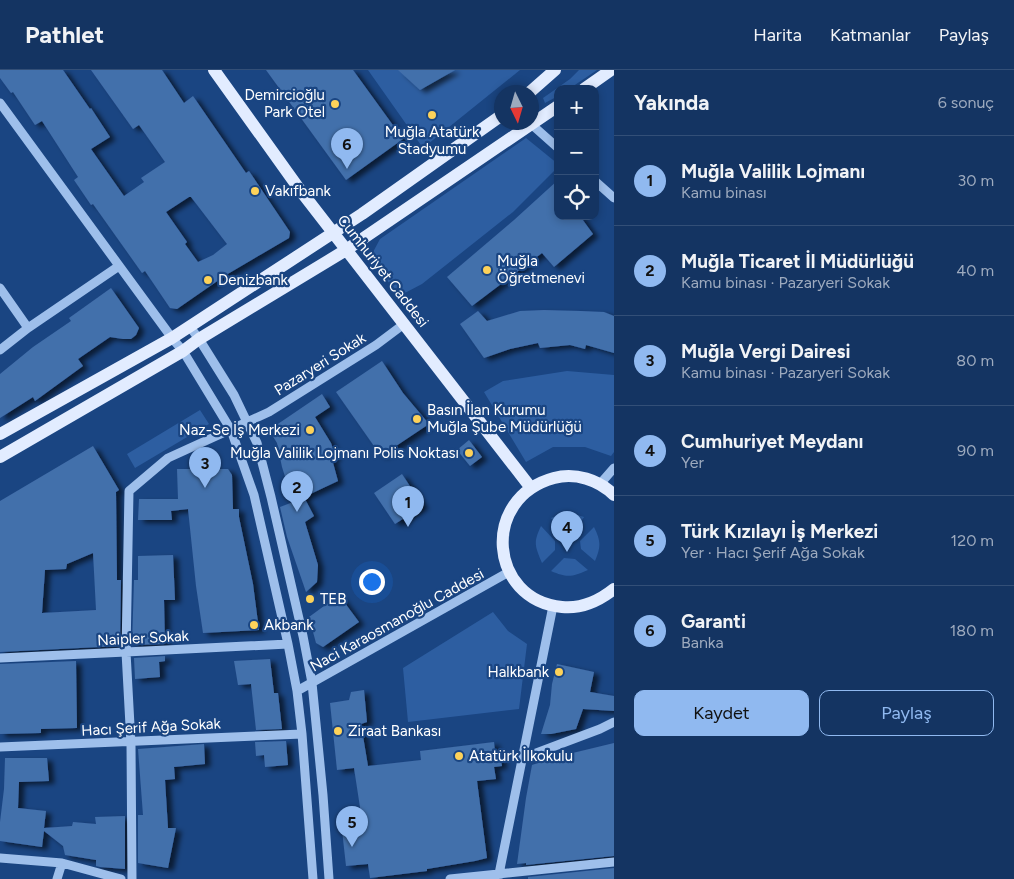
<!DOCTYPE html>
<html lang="tr">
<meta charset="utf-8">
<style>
:root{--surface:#143462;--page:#1d3c68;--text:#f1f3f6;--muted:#9daabe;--line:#334f77;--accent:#90b9f0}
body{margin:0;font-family:Figtree,sans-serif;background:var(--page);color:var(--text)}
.controls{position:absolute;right:15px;top:15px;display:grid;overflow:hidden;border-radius:10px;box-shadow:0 2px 8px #0003}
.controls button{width:45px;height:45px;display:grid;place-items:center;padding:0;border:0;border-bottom:1px solid var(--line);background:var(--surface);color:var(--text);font:25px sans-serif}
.compass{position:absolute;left:494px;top:15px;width:45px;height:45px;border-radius:50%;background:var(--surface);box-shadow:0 2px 8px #0003;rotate:175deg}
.you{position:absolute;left:371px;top:511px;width:18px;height:18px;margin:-12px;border:4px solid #fff;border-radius:50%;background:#1a73e8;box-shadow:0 0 0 8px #1a73e833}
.badge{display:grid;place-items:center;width:32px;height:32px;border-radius:50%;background:var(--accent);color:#111;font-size:16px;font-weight:700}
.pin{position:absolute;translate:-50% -41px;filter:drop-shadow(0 1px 2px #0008)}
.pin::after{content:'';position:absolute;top:26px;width:18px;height:15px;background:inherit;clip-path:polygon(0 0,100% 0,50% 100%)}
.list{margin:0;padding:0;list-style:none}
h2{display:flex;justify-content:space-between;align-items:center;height:65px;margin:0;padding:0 20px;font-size:21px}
h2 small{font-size:16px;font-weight:400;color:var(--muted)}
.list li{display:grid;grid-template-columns:32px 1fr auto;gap:15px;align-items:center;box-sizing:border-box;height:90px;padding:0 20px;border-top:1px solid var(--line)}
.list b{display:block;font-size:19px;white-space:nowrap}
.list p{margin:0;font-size:16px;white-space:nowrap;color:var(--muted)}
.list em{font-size:16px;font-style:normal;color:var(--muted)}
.actions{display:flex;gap:10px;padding:15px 20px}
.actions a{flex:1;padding:11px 0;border:1px solid var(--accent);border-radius:10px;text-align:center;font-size:18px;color:var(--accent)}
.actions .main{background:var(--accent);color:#111}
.icon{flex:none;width:28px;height:28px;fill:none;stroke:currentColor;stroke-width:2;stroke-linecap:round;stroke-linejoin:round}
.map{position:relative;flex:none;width:614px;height:809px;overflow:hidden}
header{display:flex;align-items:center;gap:30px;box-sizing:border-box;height:70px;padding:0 25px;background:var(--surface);border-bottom:1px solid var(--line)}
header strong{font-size:24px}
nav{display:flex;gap:28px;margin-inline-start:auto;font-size:18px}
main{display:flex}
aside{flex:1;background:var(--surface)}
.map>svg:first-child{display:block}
.green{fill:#2d5ea1}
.building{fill:#436fab;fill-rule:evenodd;filter:url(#shadow)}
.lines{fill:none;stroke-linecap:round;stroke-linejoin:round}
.minor{stroke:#9ebfeb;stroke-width:9}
.major{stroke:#e2ecff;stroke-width:12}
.poi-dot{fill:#fdd25a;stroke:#1a4582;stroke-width:2}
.labels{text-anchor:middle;stroke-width:4.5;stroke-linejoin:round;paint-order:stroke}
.poi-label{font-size:15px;fill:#fff;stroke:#1a4582;text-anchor:start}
.street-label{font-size:15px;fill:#fff;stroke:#1a4582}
</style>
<header>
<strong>Pathlet</strong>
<nav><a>Harita</a><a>Katmanlar</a><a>Paylaş</a></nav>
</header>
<main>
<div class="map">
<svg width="614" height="809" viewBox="0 0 614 809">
<defs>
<filter id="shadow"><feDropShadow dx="5.5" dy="3" stdDeviation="2.5" flood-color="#0009"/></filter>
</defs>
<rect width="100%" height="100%" fill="#1a4582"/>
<path class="green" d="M 368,0 L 520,0 L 423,78 Z
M 579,0 L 597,0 L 569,19 L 558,19 L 558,26 L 545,33 L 543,28 L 570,9 Z
M 526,68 L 558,94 L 558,97 L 513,142 L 422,214 L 401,225 L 374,197 L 372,184 L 380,169 Z
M 567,301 L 614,305 L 614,382 L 611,386 L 585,377 L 553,377 L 526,392 L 484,322 L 503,311 Z
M 200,340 L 209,354 L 135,398 L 127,384 Z
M 563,443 L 574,444 L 584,447 L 577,458 L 562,464 L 551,448 Z
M 541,456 L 555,471 L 555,480 L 542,493 C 535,476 533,473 541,456 Z
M 594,457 C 601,471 601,477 595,491 L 581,479 L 580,471 Z
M 564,488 L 575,489 L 588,500 C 572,507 567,508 551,501 Z
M 493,542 L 508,561 L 527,574 L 519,639 L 408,652 L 403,598 Z"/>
<path class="building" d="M 0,0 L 63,0 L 90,39 L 91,38 L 110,67 L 91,79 L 124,126 L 144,112 L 141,108 L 165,92 L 139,55 L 133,59 L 91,0 L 162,0 L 184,33 L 193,26 L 246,103 L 249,101 L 290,162 L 289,168 L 226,205 L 177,239 L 170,238 L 145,201 L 142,203 L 93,134 L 91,135 L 74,110 L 78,107 L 42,51 L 35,55 L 13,22 L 11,23 L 0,8 ZM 189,127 L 191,127 L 227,174 L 213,185 L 198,192 L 185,174 L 187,172 L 166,142 Z
M 266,0 L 353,0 L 403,69 L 346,110 Z
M 398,0 L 455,0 L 420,20 Z
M 558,110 L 558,146 L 580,146 L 593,164 L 554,197 L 542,183 L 472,236 L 447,207 L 514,150 Z
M 111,218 L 139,258 L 136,265 L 131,269 L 123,269 L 110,267 L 78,289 L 83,296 L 35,331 L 33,327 L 0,348 L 0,304 L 33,277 L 71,251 L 69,248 Z
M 544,240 L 581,241 L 604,242 L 614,246 L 614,283 L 586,275 L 585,279 L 570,275 L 540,278 L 538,273 L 510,279 L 484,288 L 460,254 L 478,241 L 487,251 L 520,241 Z
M 382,291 L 403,323 L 429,354 L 381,386 L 336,322 Z
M 322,324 L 330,337 L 315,347 L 331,373 L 336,387 L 332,389 L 338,411 L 304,427 L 314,446 L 305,452 L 318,495 L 317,512 L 306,522 L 287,467 L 280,437 L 293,432 L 282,397 L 277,373 L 269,360 Z
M 469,370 L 482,387 L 470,396 L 457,380 Z
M 93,376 L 119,420 L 116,422 L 117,510 L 121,510 L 120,576 L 0,582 L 0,431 ZM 93,483 L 96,540 L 42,543 L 45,500 L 66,499 L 67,494 Z
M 177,399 L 228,399 L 232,405 L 233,439 L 239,439 L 239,447 L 253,514 L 259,560 L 203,563 L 196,516 L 188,439 L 171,441 L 172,450 L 138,450 L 139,429 L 178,429 Z
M 402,404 L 423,436 L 395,454 L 374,423 Z
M 173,485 L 175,530 L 164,530 L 165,574 L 132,575 L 134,510 L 138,510 L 138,486 Z
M 339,525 L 359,552 L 323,577 L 316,573 L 309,547 Z
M 165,586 L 165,591 L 159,592 L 160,607 L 135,609 L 134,588 Z
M 270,589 L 274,623 L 278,623 L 282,659 L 256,660 L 251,614 L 238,615 L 234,591 Z
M 76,591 L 77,658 L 41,659 L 41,663 L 0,664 L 0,594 Z
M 557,594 L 594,602 L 590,622 L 614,626 L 614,641 L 583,639 L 576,659 L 551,664 L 541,664 L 550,635 L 552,614 Z
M 364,620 L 367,652 L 361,654 L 368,696 L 421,690 L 420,681 L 494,672 L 495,682 L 500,682 L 502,696 L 494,697 L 496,709 L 477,711 L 487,788 L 475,791 L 427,799 L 427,801 L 370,808 L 368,794 L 346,796 L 342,760 L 363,757 L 354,698 L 337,700 L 330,633 L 349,630 L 351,622 Z
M 286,671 L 288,695 L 265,697 L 264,685 L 256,686 L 255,672 Z
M 614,673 L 614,786 L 526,795 L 526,793 L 517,794 L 526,728 L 532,695 L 552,688 Z
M 204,674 L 205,694 L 174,697 L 175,709 L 165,710 L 168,758 L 176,758 L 168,798 L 138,793 L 138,745 L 143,745 L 138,679 Z
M 5,688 L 47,688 L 49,711 L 19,712 L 18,738 L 46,741 L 44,758 L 72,756 L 73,752 L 96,754 L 95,747 L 125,746 L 125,799 L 100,797 L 96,796 L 96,790 L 65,785 L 63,776 L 44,761 L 42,777 L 0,771 L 0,752 L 4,719 Z
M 614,798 L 614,809 L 528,809 L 528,807 Z"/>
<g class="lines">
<path class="minor" d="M 0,33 L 172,268 L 183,281 L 231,360 L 254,425 L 288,574 L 297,621 L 302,664 L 313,809
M 531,54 L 558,78
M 595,111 L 614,128
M 0,218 L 28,258
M 190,257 L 199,269 L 234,325 L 257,373 L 271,427 L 303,566 L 312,613 L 323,725 L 329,809
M 0,280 L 28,258 L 119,196
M 600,414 L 614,398
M 0,588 L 126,582 L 288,574
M 297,621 L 509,502
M 0,677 L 302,664
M 523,688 L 600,659 L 614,652
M 0,788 L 62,793 L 121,809
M 57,809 L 62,793
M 132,809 L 131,674 L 126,582 L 129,421 L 168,388 L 269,342 L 376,275 L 404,254
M 450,809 L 614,792
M 498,809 L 553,536"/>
<path class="major" d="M 214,0 L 300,120 L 531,418
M 584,19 L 611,0
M 530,22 L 555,0
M 0,364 L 172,268 L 362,144 L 502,45
M 0,387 L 183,281 L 199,269 L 346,180 L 558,36
M 614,425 C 599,410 575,402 554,408 C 480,428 489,530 562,537 C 582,539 599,531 614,519"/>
</g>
<g class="poi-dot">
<circle cx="335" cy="34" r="5"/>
<circle cx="432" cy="45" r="5"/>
<circle cx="255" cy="121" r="5"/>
<circle cx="487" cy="200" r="5"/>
<circle cx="208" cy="210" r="5"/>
<circle cx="417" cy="349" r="5"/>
<circle cx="310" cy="360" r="5"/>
<circle cx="469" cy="383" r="5"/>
<circle cx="310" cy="529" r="5"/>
<circle cx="254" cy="555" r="5"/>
<circle cx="559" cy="602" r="5"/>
<circle cx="338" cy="661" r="5"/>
<circle cx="459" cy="686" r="5"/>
</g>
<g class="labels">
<g class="poi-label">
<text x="325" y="30" text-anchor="end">Demircioğlu<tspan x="325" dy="17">Park Otel</tspan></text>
<text x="432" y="67" text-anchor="middle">Muğla Atatürk<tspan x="432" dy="17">Stadyumu</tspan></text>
<text x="265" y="126">Vakıfbank</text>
<text x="497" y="196">Muğla<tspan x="497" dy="17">Öğretmenevi</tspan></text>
<text x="218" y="215">Denizbank</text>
<text x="427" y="345">Basın İlan Kurumu<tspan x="427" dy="17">Muğla Şube Müdürlüğü</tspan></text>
<text x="300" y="365" text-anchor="end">Naz-Se İş Merkezi</text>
<text x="459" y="388" text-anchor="end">Muğla Valilik Lojmanı Polis Noktası</text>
<text x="320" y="534">TEB</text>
<text x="264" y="560">Akbank</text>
<text x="549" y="607" text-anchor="end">Halkbank</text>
<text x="348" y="666">Ziraat Bankası</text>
<text x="469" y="691">Atatürk İlkokulu</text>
</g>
<g class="street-label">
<text transform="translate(383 201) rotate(52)" y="5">Cumhuriyet Caddesi</text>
<text transform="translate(320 294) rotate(-32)" y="5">Pazaryeri Sokak</text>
<text transform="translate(397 550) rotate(-29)" y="5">Naci Karaosmanoğlu Caddesi</text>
<text transform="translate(143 568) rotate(-3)" y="5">Naipler Sokak</text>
<text transform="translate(151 657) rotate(-3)" y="5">Hacı Şerif Ağa Sokak</text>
</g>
</g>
</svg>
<div class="controls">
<button>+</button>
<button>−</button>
<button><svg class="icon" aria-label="locate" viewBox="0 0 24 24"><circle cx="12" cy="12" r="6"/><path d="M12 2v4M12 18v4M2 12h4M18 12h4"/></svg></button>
</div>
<svg class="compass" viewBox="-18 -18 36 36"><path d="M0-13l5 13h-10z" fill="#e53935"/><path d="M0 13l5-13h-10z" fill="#9daabe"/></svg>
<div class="you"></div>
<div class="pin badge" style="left:408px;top:457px">1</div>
<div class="pin badge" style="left:297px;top:442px">2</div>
<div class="pin badge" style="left:205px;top:418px">3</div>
<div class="pin badge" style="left:567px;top:482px">4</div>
<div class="pin badge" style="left:352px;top:777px">5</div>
<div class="pin badge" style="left:347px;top:99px">6</div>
</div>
<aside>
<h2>Yakında<small>6 sonuç</small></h2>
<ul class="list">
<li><span class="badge">1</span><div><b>Muğla Valilik Lojmanı</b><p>Kamu binası</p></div><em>30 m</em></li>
<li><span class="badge">2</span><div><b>Muğla Ticaret İl Müdürlüğü</b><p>Kamu binası · Pazaryeri Sokak</p></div><em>40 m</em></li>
<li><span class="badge">3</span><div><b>Muğla Vergi Dairesi</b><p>Kamu binası · Pazaryeri Sokak</p></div><em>80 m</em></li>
<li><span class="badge">4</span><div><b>Cumhuriyet Meydanı</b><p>Yer</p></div><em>90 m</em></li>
<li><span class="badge">5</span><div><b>Türk Kızılayı İş Merkezi</b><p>Yer · Hacı Şerif Ağa Sokak</p></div><em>120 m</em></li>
<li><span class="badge">6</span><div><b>Garanti</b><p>Banka</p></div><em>180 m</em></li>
</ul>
<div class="actions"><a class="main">Kaydet</a><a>Paylaş</a></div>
</aside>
</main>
